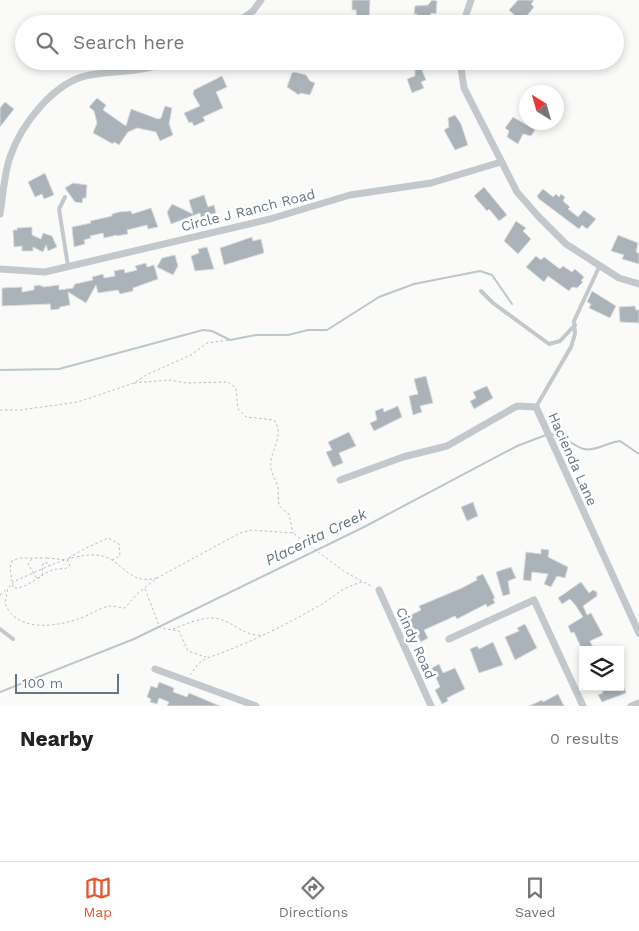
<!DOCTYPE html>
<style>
:root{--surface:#fff;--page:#f2f2f2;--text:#222;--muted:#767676;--line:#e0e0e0;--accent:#e4572e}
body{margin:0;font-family:"Work Sans",sans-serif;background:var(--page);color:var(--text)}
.controls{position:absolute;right:15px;bottom:15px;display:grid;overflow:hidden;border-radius:0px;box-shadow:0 2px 8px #0003}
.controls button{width:45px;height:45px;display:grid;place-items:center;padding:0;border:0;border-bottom:1px solid var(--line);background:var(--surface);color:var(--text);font:25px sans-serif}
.compass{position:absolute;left:519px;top:85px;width:45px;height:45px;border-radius:50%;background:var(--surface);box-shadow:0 2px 8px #0003;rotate:323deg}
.scale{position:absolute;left:15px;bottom:12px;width:104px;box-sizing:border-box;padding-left:5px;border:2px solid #657683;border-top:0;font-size:14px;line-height:18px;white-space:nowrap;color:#657683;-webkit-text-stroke:4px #fff;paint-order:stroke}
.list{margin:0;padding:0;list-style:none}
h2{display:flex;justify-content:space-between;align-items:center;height:65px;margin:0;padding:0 20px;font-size:21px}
h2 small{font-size:16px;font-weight:400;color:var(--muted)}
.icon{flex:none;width:28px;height:28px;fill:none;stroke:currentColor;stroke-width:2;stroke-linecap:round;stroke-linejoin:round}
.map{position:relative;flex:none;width:639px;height:706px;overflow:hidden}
.search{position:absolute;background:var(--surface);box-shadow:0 2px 8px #0003;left:15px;right:15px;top:15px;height:55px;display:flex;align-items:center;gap:12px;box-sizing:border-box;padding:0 18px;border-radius:28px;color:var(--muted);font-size:19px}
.sheet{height:155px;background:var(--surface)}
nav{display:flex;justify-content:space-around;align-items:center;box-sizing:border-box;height:70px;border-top:1px solid var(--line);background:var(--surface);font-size:14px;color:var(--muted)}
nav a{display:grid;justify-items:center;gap:2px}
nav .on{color:var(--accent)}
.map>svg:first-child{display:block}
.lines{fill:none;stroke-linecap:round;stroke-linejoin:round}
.stream{stroke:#bbc7cb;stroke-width:2}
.building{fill:#aab3b9;stroke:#dcdcda}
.path{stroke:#bbbfc2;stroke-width:1;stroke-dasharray:2.5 2.5;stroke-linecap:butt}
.lane{stroke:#c3c8cc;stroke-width:4}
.street{stroke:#c3c8cc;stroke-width:7}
.labels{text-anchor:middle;stroke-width:5;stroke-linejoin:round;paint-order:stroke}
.street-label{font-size:14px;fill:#657683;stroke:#fff}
.water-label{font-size:15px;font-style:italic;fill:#60757c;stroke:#fff}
</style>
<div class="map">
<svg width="639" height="706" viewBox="0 0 639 706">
<rect width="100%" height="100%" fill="#fafaf8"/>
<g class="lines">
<path class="stream" d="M 0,370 L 59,369 L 203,330 L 212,331 L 230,340 L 256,335 L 288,335 L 308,330 L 327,330 L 379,297 L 414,284 L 480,271 L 492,275 L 512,304
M 551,434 C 564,434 572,446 584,449 C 595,452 608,442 620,441 L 639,454
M 0,692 L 134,639 L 362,528 L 517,446 L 546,435"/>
</g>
<path class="building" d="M 352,0 L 370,0 L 369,23 L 357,22 L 356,10 L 352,10 Z
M 432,0 L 437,1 L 436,14 L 431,13 L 430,20 L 416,19 L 417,14 L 414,14 L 415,6 L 428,5 Z
M 518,0 L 534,0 L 531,4 L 534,7 L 522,22 L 509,10 Z
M 421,68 L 426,80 L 421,82 L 424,88 L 412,93 L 407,79 L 415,76 L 415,70 Z
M 294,72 L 306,75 L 310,81 L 315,83 L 310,95 L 300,93 L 299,95 L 287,87 L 292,73 Z
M 222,76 L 227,87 L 216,92 L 223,108 L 203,117 L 205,121 L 194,126 L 192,122 L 189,123 L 184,113 L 200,106 L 193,94 L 194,90 Z
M 97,98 L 106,105 L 103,110 L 126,126 L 131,109 L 158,119 L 161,118 L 165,106 L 172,108 L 169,124 L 173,135 L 160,141 L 156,132 L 137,128 L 128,132 L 119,145 L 114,142 L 113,144 L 93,133 L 97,123 L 94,111 L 89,107 Z
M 5,102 L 14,109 L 0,127 L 0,108 Z
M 455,115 L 461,124 L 468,145 L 455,150 L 444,130 L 449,127 L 448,118 Z
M 513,117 L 535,130 L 531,136 L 523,134 L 518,144 L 507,137 L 509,131 L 505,128 Z
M 45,173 L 54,195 L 44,199 L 42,194 L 35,197 L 28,182 Z
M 73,183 L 87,185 L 86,198 L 83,198 L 82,203 L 75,202 L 65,188 Z
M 484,187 L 507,215 L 499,221 L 489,209 L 487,211 L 474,196 Z
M 543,189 L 553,197 L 556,194 L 559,197 L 561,194 L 565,197 L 563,201 L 570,207 L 568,209 L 578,217 L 584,210 L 596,219 L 587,229 L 582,225 L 579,229 L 539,199 L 537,196 Z
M 204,195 L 208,207 L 214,205 L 216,213 L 201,217 L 200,213 L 171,224 L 167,212 L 172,204 L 193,214 L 189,200 Z
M 151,208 L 158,227 L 148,229 L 147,225 L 127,230 L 128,234 L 117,236 L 117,235 L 104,238 L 103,233 L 90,236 L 91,238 L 84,240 L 85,244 L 74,247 L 72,227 L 91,223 L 90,221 L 112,216 L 112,214 L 119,212 L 131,211 L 132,214 Z
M 516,221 L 526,228 L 523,231 L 531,239 L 518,254 L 504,241 Z
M 32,227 L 32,235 L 41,239 L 43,233 L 52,236 L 57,247 L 48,251 L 46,245 L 43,252 L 33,247 L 33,251 L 22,251 L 22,246 L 14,247 L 13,230 L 17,230 L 17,228 Z
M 618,235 L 638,243 L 636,252 L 639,253 L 639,264 L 622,259 L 624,255 L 611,251 Z
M 252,237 L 253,241 L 261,239 L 264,253 L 224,265 L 220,248 Z
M 207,247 L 214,269 L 195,271 L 191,256 L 199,253 L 198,249 Z
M 175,255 L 178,266 L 173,275 L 157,267 L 162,258 Z
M 536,256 L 541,260 L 544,257 L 560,269 L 563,266 L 572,272 L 575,269 L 584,277 L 581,281 L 583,282 L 577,288 L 572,287 L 569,291 L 548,276 L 544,282 L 526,267 Z
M 146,263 L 147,267 L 154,265 L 158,279 L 133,288 L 133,291 L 120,294 L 118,290 L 98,293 L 96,285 L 86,303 L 68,292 L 70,305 L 60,307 L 59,309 L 51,310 L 50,304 L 2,306 L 2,288 L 22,287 L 22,292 L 34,290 L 34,286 L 39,285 L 44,287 L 59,285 L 59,290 L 73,288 L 75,284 L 93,280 L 92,277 L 103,274 L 104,278 L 115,276 L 114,271 L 124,269 L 125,273 L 137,270 L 135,266 Z
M 592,291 L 616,306 L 610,318 L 589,308 L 591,304 L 587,302 Z
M 635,306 L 636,310 L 639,310 L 639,323 L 620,322 L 619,307 Z
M 426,376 L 433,403 L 420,406 L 422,412 L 413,415 L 409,396 L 418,394 L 414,379 Z
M 487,386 L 493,398 L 474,409 L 470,401 L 476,398 L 473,392 Z
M 398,406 L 402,417 L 374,431 L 370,423 L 377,420 L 375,411 L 383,408 L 384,412 Z
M 349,432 L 356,446 L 339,453 L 343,463 L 333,467 L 326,452 L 332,450 L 328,442 Z
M 473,502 L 478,516 L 467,521 L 461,507 Z
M 541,549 L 549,550 L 548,557 L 568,567 L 565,578 L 557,576 L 551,587 L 544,584 L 548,574 L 532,572 L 531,581 L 523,580 L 526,552 L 541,554 Z
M 511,567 L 516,578 L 508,581 L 510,594 L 503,596 L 496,572 Z
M 483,574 L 495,598 L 493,599 L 495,603 L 487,607 L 486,604 L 457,619 L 455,616 L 424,630 L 428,638 L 421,642 L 407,617 L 421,610 L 419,606 L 462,588 L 477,580 L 476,577 Z
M 581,582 L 589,593 L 593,590 L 597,592 L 597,596 L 583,606 L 587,615 L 591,613 L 603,635 L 590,641 L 594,650 L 582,650 L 574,632 L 571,633 L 568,626 L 583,617 L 576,606 L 570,599 L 562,604 L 558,598 Z
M 525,624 L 537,648 L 515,660 L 505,637 L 519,631 L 517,628 Z
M 493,642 L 503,665 L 479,673 L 470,649 L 477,646 L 479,649 Z
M 439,664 L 443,673 L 455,668 L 465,689 L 447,698 L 448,701 L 442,704 L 435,690 L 440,687 L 432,668 Z
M 159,682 L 174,688 L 173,692 L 187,697 L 189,693 L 220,706 L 167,706 L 169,702 L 159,698 L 157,704 L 150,702 L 151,699 L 147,697 L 151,686 L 157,688 Z
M 601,687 L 624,687 L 626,693 L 602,702 L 598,695 L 603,693 Z
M 558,694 L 564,706 L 529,706 L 542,700 L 543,702 Z"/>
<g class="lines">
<path class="path" d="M 134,383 L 169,380 L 187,383 L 228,382 L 236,388 L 238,409 L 246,417 L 274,420 C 286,438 268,451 271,469 C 272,475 277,481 278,488 C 279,502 275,505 289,514 L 293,533
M 0,410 L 20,410 L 78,402 L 134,383 L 146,375 L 191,355 L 207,343 L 230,340
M 47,558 L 67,560 L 70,565 L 65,569 C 43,566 31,590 13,588 L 10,568 L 12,561 L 19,558 Z
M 69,558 L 84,549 L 108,538 L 119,544 L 120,556 L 112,560
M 32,559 L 28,564 L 37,579 L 42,576 L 43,563 L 48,563 L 51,566
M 157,578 C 125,586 123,556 95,555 C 68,554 39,571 15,581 L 8,588 L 5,603 C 16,633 56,627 81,618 C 90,615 101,607 110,606 C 115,606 120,608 125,608 L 137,594 L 157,578 L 240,533 L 251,530 L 293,533 L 345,572 L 373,587
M 145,589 L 160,628 L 179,631 L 188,651 L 206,657
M 0,595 L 7,589
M 173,629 C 186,624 206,615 219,619 C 235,623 245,637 263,635
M 190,675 L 199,663 L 207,658 C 245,645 280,628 315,608 C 335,598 337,589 362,582"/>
<path class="lane" d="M 65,197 L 59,209 L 68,266
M 481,291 L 493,303 L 549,344 L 560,341 L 575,325
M 536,407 L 571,347 L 575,334 L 574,321 L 600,265
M 0,629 L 13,639"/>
<path class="street" d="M 235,24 L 253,11 L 261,0
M 463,24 L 471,0
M 460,61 L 464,88 L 517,192 L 538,216 L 566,244 L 619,278 L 639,284
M 0,214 C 3,196 4,174 10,157 C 21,125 54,81 90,75 C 117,70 143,73 169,61
M 0,269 L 45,272 L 270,219 L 350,195 L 431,183 L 501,162
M 340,480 L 403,457 L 447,446 L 517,406 L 536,407 L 639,633
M 379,590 L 431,706
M 449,639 L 534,600 L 583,706
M 155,669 L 256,706
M 631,706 L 639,703"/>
</g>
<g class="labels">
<g class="street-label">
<text transform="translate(248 210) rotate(-14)" y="5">Circle J Ranch Road</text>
<text transform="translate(573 459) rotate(66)" y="5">Hacienda Lane</text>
<text transform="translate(416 643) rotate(66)" y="5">Cindy Road</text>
</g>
<g class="water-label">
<text transform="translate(316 537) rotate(-26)" y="5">Placerita Creek</text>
</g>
</g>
</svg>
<div class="controls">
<button><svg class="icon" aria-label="layers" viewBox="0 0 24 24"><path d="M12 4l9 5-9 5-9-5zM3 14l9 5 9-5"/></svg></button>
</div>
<svg class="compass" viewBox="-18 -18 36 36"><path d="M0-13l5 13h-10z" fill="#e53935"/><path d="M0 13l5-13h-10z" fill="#767676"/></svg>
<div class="scale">100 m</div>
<div class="search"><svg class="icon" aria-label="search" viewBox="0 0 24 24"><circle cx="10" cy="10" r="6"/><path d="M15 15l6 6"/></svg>Search here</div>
</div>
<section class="sheet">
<h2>Nearby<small>0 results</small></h2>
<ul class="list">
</ul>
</section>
<nav>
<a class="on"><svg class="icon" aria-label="map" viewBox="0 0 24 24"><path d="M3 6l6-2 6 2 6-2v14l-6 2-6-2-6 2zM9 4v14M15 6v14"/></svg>Map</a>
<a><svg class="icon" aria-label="directions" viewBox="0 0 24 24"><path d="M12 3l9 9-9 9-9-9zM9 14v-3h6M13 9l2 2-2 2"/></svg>Directions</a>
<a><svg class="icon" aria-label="saved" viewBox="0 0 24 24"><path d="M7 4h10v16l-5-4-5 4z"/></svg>Saved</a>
</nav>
